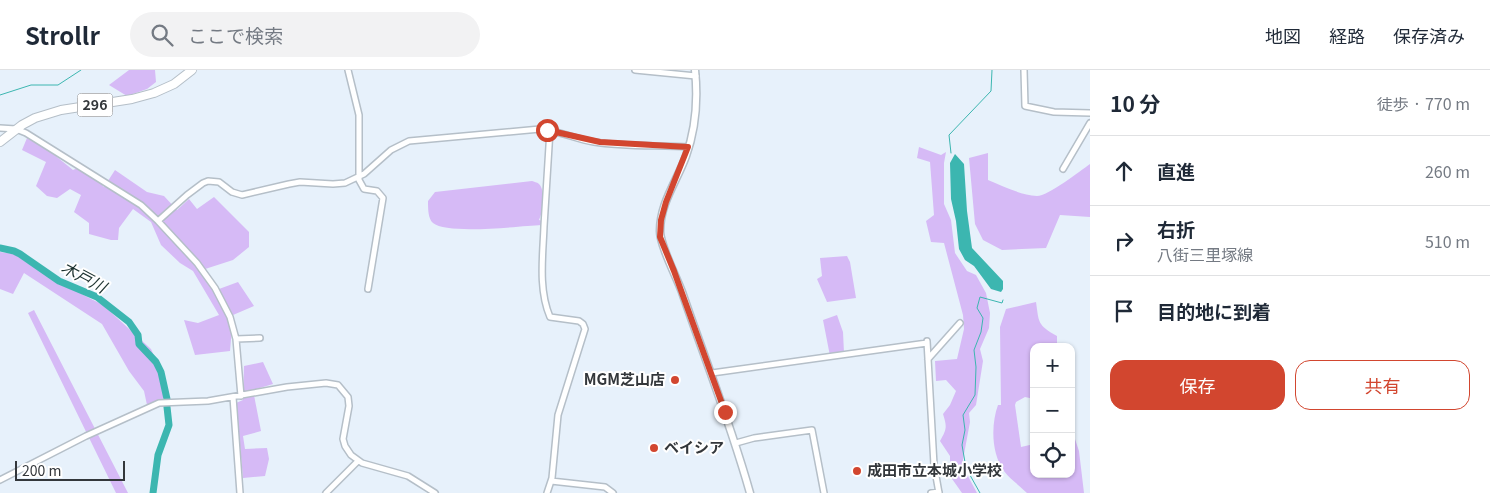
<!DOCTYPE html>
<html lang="ja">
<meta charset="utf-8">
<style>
:root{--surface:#fff;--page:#f2f2f3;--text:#1f2937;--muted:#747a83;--line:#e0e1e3;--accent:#d2462f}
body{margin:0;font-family:Georgia,"Noto Sans JP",serif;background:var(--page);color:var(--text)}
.controls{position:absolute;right:15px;bottom:15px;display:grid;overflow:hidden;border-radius:10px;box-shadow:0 1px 4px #0004}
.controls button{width:45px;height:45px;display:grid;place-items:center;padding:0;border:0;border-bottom:1px solid var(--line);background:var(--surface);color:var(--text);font:25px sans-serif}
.scale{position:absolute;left:15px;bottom:12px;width:110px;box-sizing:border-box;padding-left:5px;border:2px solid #33373b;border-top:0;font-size:14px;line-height:18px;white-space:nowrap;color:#33373b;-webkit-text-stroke:4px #fff;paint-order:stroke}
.stop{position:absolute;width:15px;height:15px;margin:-11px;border:4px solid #d2462f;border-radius:50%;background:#fff}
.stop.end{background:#d2462f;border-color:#fff;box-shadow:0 1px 5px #0008}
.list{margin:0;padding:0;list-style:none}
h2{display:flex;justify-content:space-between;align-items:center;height:65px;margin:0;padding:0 20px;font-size:21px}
h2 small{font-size:16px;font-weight:400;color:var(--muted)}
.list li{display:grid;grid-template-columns:32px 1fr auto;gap:15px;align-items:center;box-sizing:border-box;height:70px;padding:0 20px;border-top:1px solid var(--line)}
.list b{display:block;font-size:19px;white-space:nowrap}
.list p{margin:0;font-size:16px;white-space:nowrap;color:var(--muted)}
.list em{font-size:16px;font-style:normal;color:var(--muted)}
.actions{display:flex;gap:10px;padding:15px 20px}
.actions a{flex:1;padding:11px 0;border:1px solid var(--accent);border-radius:15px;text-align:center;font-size:18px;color:var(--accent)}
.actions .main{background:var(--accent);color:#fff}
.icon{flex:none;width:28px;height:28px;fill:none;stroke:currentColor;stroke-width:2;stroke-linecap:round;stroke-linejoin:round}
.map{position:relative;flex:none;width:1090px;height:423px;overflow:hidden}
header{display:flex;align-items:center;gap:30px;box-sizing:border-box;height:70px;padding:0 25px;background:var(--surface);border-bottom:1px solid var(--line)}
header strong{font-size:24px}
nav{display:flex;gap:28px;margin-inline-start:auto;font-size:18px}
.search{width:350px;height:45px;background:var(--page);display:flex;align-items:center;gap:12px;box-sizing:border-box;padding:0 18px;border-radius:28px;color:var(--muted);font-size:19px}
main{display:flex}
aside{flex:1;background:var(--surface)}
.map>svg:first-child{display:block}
.green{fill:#d6baf6}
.water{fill:#3cb6b0}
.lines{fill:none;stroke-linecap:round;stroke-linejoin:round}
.stream{stroke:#3cb6b0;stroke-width:1}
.river{stroke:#3cb6b0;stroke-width:7}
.minor-casing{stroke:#b5bfc8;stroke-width:8}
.major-casing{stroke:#b5bfc8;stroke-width:9}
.highway-casing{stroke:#b5bfc8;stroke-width:10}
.minor{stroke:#fff;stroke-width:5}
.major{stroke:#fff;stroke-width:6}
.highway{stroke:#fff;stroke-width:8}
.route{stroke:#d2462f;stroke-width:6}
.poi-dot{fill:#d2462f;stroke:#fff;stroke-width:2}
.labels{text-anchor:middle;stroke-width:4;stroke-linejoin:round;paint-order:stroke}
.shield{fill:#fff;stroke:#707376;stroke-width:1}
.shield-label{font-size:14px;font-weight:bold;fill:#33373b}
.poi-label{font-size:15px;font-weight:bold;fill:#33373b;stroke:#fff;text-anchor:start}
.water-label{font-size:16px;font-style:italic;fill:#1c3230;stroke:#fff}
</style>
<header>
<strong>Strollr</strong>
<div class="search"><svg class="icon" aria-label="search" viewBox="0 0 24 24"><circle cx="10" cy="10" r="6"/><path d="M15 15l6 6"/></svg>ここで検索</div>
<nav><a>地図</a><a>経路</a><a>保存済み</a></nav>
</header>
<main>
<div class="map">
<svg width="1090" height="423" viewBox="0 0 1090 423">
<rect width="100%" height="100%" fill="#e7f1fb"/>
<path class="green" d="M 129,0 L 155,0 L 156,12 L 147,19 L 127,26 L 109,15 Z
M 27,68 L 52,83 L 73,100 L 80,97 L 88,101 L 104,117 L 115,100 L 147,122 L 164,126 L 177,140 L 189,129 L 197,139 L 214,127 L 249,162 L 249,177 L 233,190 L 202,200 L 219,219 L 238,212 L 254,236 L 233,245 L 230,281 L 195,285 L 184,250 L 198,253 L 219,245 L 193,201 L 180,193 L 161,175 L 151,152 L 133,139 L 119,158 L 118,170 L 111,170 L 89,164 L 89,153 L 74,142 L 81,125 L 70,119 L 57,128 L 47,126 L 36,116 L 46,92 L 22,80 Z
M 919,77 L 941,85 L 946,82 L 944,93 L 944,134 L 951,150 L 955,183 L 967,201 L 976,205 L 986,223 L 990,243 L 989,258 L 980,279 L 983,291 L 976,335 L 969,343 L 970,352 L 962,395 L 977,423 L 962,423 L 950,406 L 950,386 L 940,371 C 947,359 947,357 943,344 L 950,335 L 956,321 L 946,310 L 936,311 L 935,291 L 957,289 L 964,259 L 963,245 L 944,173 L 931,172 L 926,151 L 934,145 L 930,92 L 917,88 Z
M 988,83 L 988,110 C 1003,116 1020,125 1037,126 C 1048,126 1080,101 1090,94 L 1090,147 L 1060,145 L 1046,178 L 1002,180 L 983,170 L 975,154 L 969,88 Z
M 532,111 C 534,112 537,112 539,114 C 546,121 543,142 539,150 L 542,151 L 541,155 C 521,156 447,165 433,153 C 428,149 428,138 428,131 L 435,122 Z
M 0,182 L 14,184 L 50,208 L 103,235 L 151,279 L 163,305 L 163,329 L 147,335 L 144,321 L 129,301 L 102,254 L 24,203 L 13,224 L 0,219 Z
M 847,186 L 850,192 L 856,228 L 827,232 L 817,209 L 822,206 L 820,188 Z
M 1036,232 C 1039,252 1037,255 1057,266 L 1057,277 L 1034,277 L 1034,329 L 1025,327 L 1016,332 L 1015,335 L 1021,377 L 1034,374 L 1034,404 L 1071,404 L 1071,364 L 1073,363 L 1079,381 L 1084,423 L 1027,423 C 1020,416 1010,409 1004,401 C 991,383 991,354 998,335 L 1001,335 L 1000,257 L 1006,239 Z
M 34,240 L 128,423 L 116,423 L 28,243 Z
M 837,245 L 843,262 L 844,283 L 830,286 L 823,250 Z
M 263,292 L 273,314 L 253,320 L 261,361 L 243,366 L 245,379 L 267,378 L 269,389 L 265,406 L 243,408 L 236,333 L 243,330 L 244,296 Z"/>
<path class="water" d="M 955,84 L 964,94 L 967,141 L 972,178 L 1003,211 L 1003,219 L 1001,222 L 991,219 L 974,196 L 965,190 L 959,179 L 956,151 L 951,129 L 950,93 Z"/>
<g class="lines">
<path class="stream" d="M 0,25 L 31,15 L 58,15 L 81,0
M 951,83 L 949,65 L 991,21 L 992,0
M 980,423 L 966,398 L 962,375 L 965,360 L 963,345 L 975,325 L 976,297 L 974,280 L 981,262 L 983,248 L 977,238 L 980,227 L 1002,233 L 1003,230"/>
<path class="river" d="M 0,178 L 14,181 L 20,184 L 59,211 L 97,227 L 129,252 L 138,265 L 139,274 L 156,292 L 161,302 L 167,329
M 153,423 L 158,385 L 169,355 L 167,337"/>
<defs>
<path id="minor" d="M 348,0 L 359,45 L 359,110 L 364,119 L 377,121 L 383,128 L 368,219
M 635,0 L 696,6
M 1024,0 L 1025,36 L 1054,42 L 1090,43
M 0,58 L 16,59 L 26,63 L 141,135 L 158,151 L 197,193 L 215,218 L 230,247 L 236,269 L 241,326
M 1063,99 L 1090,53
M 158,151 L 187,125 L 203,113 L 208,111 L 219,112 L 232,122 L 242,125 L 289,114 L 300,112 L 333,114 L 345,113 L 364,104 L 391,80 L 409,71 L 540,59 C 559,61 576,69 594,72 C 625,77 658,75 689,77
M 236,269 L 260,268
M 927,271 L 934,395 L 939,423
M 928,289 L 960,253
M 712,303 L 927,273
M 233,327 L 240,423
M 736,373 L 754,368 L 812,360 L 824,423
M 0,410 L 86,366 L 159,333 L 208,331 L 287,317 L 326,313 L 338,315 L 348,327 L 349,336 L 343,369 L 345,376 L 351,385 L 362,393 L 408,406 L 435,423
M 551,411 L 605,417 L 613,423
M 326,423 L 358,391
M 547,423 L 552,408 L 558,345 L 585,259 L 583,254 L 579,251 L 550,247 C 538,219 543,185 544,156 C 546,124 548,92 550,60
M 931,423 L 939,422"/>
<path id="major" d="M 695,0 C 698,29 696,58 686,86 C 677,111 660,133 660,161 C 660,175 676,206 682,222 C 705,289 731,355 750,423"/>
<path id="highway" d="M 0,72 L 22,55 L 35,48 L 61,40 L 132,29 L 154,23 L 174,14 L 192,0"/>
</defs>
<use href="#minor" class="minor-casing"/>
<use href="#major" class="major-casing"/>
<use href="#highway" class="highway-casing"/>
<use href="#minor" class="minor"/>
<use href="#major" class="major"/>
<use href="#highway" class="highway"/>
</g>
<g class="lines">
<path class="route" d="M 547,60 L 600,72 L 688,77 L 666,132 L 661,150 L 660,167 L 674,201 L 725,342"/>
</g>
<g class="poi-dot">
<circle cx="675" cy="310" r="5"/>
<circle cx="654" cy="378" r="5"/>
<circle cx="857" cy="401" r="5"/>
</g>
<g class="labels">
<rect class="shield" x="77.5" y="23.5" width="35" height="23" rx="4"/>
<g class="shield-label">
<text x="95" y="40">296</text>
</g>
<g class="poi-label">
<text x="665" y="315" text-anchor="end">MGM芝山店</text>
<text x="664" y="383">ベイシア</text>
<text x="867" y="406">成田市立本城小学校</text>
</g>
<g class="water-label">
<text transform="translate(84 207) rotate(28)" y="6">木戸川</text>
</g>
</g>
</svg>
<div class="controls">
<button>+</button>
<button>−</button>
<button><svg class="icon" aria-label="locate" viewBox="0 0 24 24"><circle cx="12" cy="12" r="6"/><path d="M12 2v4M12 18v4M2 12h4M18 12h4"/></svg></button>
</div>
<div class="scale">200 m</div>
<div class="stop" style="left:547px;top:60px"></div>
<div class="stop end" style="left:725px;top:342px"></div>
</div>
<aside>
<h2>10 分<small>徒歩 · 770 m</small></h2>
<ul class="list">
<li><svg class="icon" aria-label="ahead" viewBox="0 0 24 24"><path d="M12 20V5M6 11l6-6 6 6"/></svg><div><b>直進</b></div><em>260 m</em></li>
<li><svg class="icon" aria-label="right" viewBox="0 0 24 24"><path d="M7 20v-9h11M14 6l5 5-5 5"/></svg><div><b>右折</b><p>八街三里塚線</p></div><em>510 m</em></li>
<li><svg class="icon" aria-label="arrive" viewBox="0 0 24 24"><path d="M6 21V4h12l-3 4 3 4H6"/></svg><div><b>目的地に到着</b></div></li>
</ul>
<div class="actions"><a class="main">保存</a><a>共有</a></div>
</aside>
</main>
